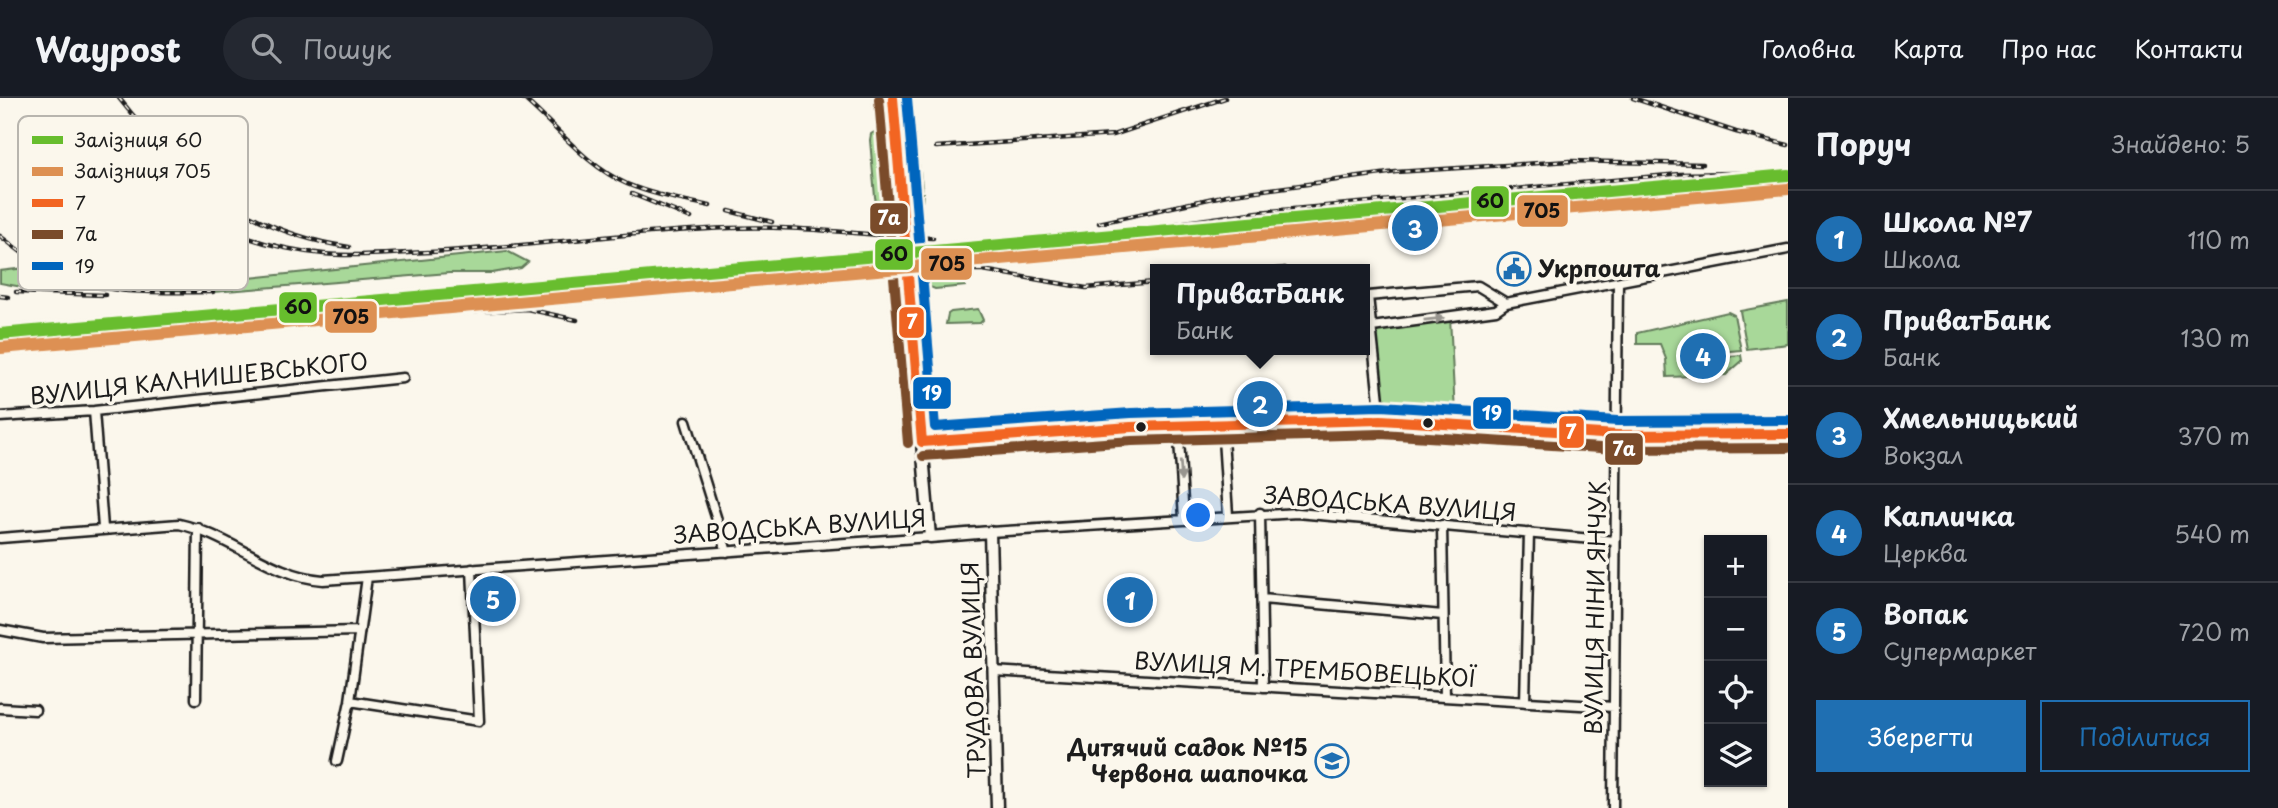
<!DOCTYPE html>
<html lang="uk">
<meta charset="utf-8">
<style>
:root{--surface:#171b24;--page:#242831;--text:#f1f3f6;--muted:#9ea1a6;--line:#363941;--accent:#1f6fb2}
body{margin:0;font-family:"Playpen Sans",sans-serif;background:var(--page);color:var(--text)}
.controls{position:absolute;right:21px;bottom:21px;display:grid;overflow:hidden;border-radius:0px;box-shadow:0 2px 5px #0004}
.controls button{width:63px;height:63px;display:grid;place-items:center;padding:0;border:0;border-bottom:2px solid var(--line);background:var(--surface);color:var(--text);font:35px sans-serif}
.you{position:absolute;left:1199px;top:418px;width:24px;height:24px;margin:-18px;border:5px solid #fff;border-radius:50%;background:#1a73e8;box-shadow:0 0 0 10px #1a73e833}
.badge{display:grid;place-items:center;width:46px;height:46px;border-radius:50%;background:var(--accent);color:#fff;font-size:23px;font-weight:700}
.pin{position:absolute;translate:-50% -50%;border:4px solid #fff;box-shadow:0 2px 7px #0006}
.popup{position:absolute;left:1150px;top:166px;width:220px;height:91px;box-sizing:border-box;display:grid;place-content:center;border-radius:0px;background:var(--surface);filter:drop-shadow(0 2px 5px #0005);font-size:23px;white-space:nowrap;color:var(--muted)}
.popup b{font-size:26px;color:var(--text)}
.popup::after{content:'';position:absolute;left:50%;top:100%;margin-left:-14px;border:14px solid transparent;border-top-color:var(--surface)}
.list{margin:0;padding:0;list-style:none}
h2{display:flex;justify-content:space-between;align-items:center;height:91px;margin:0;padding:0 28px;font-size:30px}
h2 small{font-size:23px;font-weight:400;color:var(--muted)}
.list li{display:grid;grid-template-columns:46px 1fr auto;gap:21px;align-items:center;box-sizing:border-box;height:98px;padding:0 28px;border-top:2px solid var(--line)}
.list b{display:block;font-size:26px;white-space:nowrap}
.list p{margin:0;font-size:23px;white-space:nowrap;color:var(--muted)}
.list em{font-size:23px;font-style:normal;color:var(--muted)}
.actions{display:flex;gap:14px;padding:21px 28px}
.actions a{flex:1;padding:16px 0;border:2px solid var(--accent);border-radius:0px;text-align:center;font-size:24px;color:var(--accent)}
.actions .main{background:var(--accent);color:#fff}
.icon{flex:none;width:38px;height:38px;fill:none;stroke:currentColor;stroke-width:2;stroke-linecap:round;stroke-linejoin:round}
.map{position:relative;flex:none;width:1788px;height:710px;overflow:hidden}
header{display:flex;align-items:center;gap:42px;box-sizing:border-box;height:98px;padding:0 35px;background:var(--surface);border-bottom:2px solid var(--line)}
header strong{font-size:33px}
nav{display:flex;gap:38px;margin-inline-start:auto;font-size:24px}
.search{width:490px;height:63px;background:var(--page);display:flex;align-items:center;gap:18px;box-sizing:border-box;padding:0 24px;border-radius:38px;color:var(--muted);font-size:26px}
main{display:flex}
aside{flex:1;background:var(--surface)}
.map>svg:first-child{display:block}
.green{fill:#a8d899;stroke:#627a5a;stroke-width:2}
.lines{fill:none;stroke-linecap:round;stroke-linejoin:round}
.minor-casing{stroke:#1c1c1c;stroke-width:13}
.major-casing{stroke:#1c1c1c;stroke-width:15}
.minor{stroke:#fbf7ec;stroke-width:8}
.major{stroke:#fbf7ec;stroke-width:10}
.rail-casing{stroke:#1c1c1c;stroke-width:4.5}
.rail{stroke:#fbf7ec;stroke-width:2;stroke-dasharray:5;stroke-linecap:butt}
.major-bridge-casing{stroke:#1c1c1c;stroke-width:15;stroke-linecap:butt}
.major-bridge{stroke:#fbf7ec;stroke-width:10}
.bus-1-casing{stroke:#fbf7ec;stroke-width:16}
.bus-2-casing{stroke:#fbf7ec;stroke-width:16}
.bus-3-casing{stroke:#fbf7ec;stroke-width:16}
.bus-1{stroke:#f26522;stroke-width:10}
.bus-2{stroke:#7a4b2a;stroke-width:10}
.bus-3{stroke:#0065bd;stroke-width:10}
.rail-1-casing{stroke:#fbf7ec;stroke-width:18}
.rail-2-casing{stroke:#fbf7ec;stroke-width:18}
.rail-1{stroke:#67bd2d;stroke-width:12}
.rail-2{stroke:#dd9052;stroke-width:12}
.oneway{fill:#97948e}
.bus-dot{fill:#1c1c1c;stroke:#fbf7ec;stroke-width:2.5}
.labels{text-anchor:middle;stroke-width:7;stroke-linejoin:round;paint-order:stroke}
.poi-label{font-size:23px;font-weight:bold;fill:#1c1c1c;stroke:#fbf7ec;text-anchor:start}
.street-label{font-size:23px;fill:#1c1c1c;stroke:#fbf7ec}
.key{fill:#fbf7ec;stroke:#b8b5ae;stroke-width:2}
.key-label{font-size:19px;fill:#1c1c1c}
.line-badge{stroke:#fbf7ec;stroke-width:2.5}
.badge-label{font-size:19px;text-anchor:middle;font-weight:bold;fill:#fff}
.pale-badge-label{font-size:19px;text-anchor:middle;font-weight:bold;fill:#111}
</style>
<header>
<strong>Waypost</strong>
<div class="search"><svg class="icon" aria-label="search" viewBox="0 0 24 24"><circle cx="10" cy="10" r="6"/><path d="M15 15l6 6"/></svg>Пошук</div>
<nav><a>Головна</a><a>Карта</a><a>Про нас</a><a>Контакти</a></nav>
</header>
<main>
<div class="map">
<svg width="1788" height="710" viewBox="0 0 1788 710">
<rect width="100%" height="100%" fill="#fbf7ec"/>
<filter id="ink" filterUnits="userSpaceOnUse"><feTurbulence type="fractalNoise" baseFrequency=".0143" numOctaves="2"/><feDisplacementMap in="SourceGraphic" scale="14" xChannelSelector="R" yChannelSelector="G"/><feConvolveMatrix kernelMatrix="1 2 1 2 8 2 1 2 1" color-interpolation-filters="sRGB"/></filter>
<g filter="url(#ink)">
<path class="green" d="M 898,0 L 910,0 L 923,95 L 923,103 L 907,106 Z
M 876,33 L 882,33 L 884,39 L 890,99 L 888,105 L 877,108 L 875,99 L 870,42 L 871,36 Z
M 82,152 L 177,171 L 249,180 L 507,153 L 528,164 L 521,170 L 492,175 L 449,175 L 213,194 L 108,191 L 79,185 L 22,189 L 0,185 L 0,173 L 77,164 Z
M 963,178 L 965,188 L 935,191 L 925,187 L 926,182 Z
M 1788,204 L 1788,246 L 1747,251 L 1740,213 Z
M 978,211 L 983,222 L 980,225 L 946,226 L 948,216 L 951,214 Z
M 1728,214 L 1734,217 L 1741,252 L 1705,255 L 1695,253 L 1692,257 L 1694,261 L 1741,257 L 1742,263 L 1726,277 L 1667,279 L 1666,261 L 1660,246 L 1637,246 L 1637,235 Z
M 1450,219 L 1455,315 L 1381,310 L 1372,229 Z"/>
<g class="lines">
<defs>
<path id="minor" d="M 1372,229 L 1496,212 L 1506,205 L 1788,151
M 94,313 L 103,430
M 0,319 L 94,313 L 403,280
M 1381,322 L 1368,198 L 1478,188 L 1506,205
M 686,323 L 727,454
M 1222,325 L 1228,417
M 1178,326 L 1184,420
M 922,344 L 1131,329 L 1381,322 L 1617,337 L 1788,336
M 1260,415 L 1263,589
M 1442,427 L 1445,599
M 990,434 L 1297,415 L 1615,443
M 0,440 L 179,426 C 230,437 271,478 323,482 L 930,439
M 1262,501 L 1443,517
M 0,532 L 43,540 L 359,533
M 993,573 L 1614,609
M 196,601 L 198,430
M 350,603 L 479,623 L 472,471
M 1525,604 L 1529,435
M 0,610 L 35,612
M 337,663 L 350,603 L 367,479
M 1613,710 L 1618,184"/>
<path id="major" d="M 893,0 L 901,101
M 910,203 L 930,439 L 990,434 L 997,710"/>
</defs>
<use href="#minor" class="minor-casing"/>
<use href="#major" class="major-casing"/>
<use href="#minor" class="minor"/>
<use href="#major" class="major"/>
<defs>
<path id="rail" d="M 119,0 C 180,78 248,135 349,149
M 523,0 C 557,29 586,68 627,86 C 653,97 683,102 710,108
M 1633,0 L 1736,34 L 1788,47
M 83,26 C 144,98 229,147 324,156 C 359,159 395,155 430,154 C 531,149 631,133 731,130 C 798,127 866,138 933,140
M 936,49 L 1113,37 L 1225,0
M 632,96 L 691,120
M 729,113 L 772,124
M 1099,125 L 1227,97 L 1396,74 L 1570,63 L 1703,66
M 0,138 C 19,152 36,167 58,177 C 105,198 162,194 213,194
M 832,168 L 898,169 L 1788,89
M 1276,171 L 1285,170
M 957,172 L 983,172 L 1086,190 L 1155,184
M 16,194 L 105,197
M 0,198 L 8,199
M 440,216 L 527,211 L 577,222
M 0,230 L 825,159 L 1170,126 L 1258,114 L 1680,76 L 1788,74"/>
</defs>
<use href="#rail" class="rail-casing"/>
<use href="#rail" class="rail"/>
<defs>
<path id="major-bridge" d="M 901,101 L 910,203"/>
</defs>
<use href="#major-bridge" class="major-bridge-casing"/>
<use href="#major-bridge" class="major-bridge"/>
<defs>
<path id="bus-1" d="M 893,0 L 922,344
M 922,344 L 1131,329 L 1381,322 L 1617,337 L 1788,336"/>
<path id="bus-2" d="M 879,1 L 908,345
M 923,358 L 1132,343 L 1381,336 L 1616,351 L 1788,350"/>
<path id="bus-3" d="M 907,0 L 935,329 L 1131,315 L 1381,308 L 1617,323 L 1788,322"/>
</defs>
<use href="#bus-1" class="bus-1-casing"/>
<use href="#bus-2" class="bus-2-casing"/>
<use href="#bus-3" class="bus-3-casing"/>
<use href="#bus-1" class="bus-1"/>
<use href="#bus-2" class="bus-2"/>
<use href="#bus-3" class="bus-3"/>
<defs>
<path id="rail-1" d="M 0,236 L 1788,77"/>
<path id="rail-2" d="M 1,250 L 1788,91"/>
</defs>
<use href="#rail-1" class="rail-1-casing"/>
<use href="#rail-2" class="rail-2-casing"/>
<use href="#rail-1" class="rail-1"/>
<use href="#rail-2" class="rail-2"/>
</g>
<defs><path id="oneway-solid" d="M-6-.8H1V-3.2L6.5 0L1 3.2V.8H-6Z" transform="scale(1.75)"/></defs>
<g class="oneway">
<use href="#oneway-solid" transform="translate(1434 221) rotate(-6)"/>
<use href="#oneway-solid" transform="translate(1181 373) rotate(86)"/>
</g>
</g>
<defs>
<symbol id="civic-ring" viewBox="-11 -11 22 22"><circle r="9.5" fill="#fbf7ec" stroke="#1f6fb2" stroke-width="1.5"/><path d="M-.6-6.5H3V-4.5H.6V-3L4-1V1h2V6H-6V1h2V-1L-.6-3ZM-1.2 2.5V6h2.4V2.5Z" fill="#1f6fb2"/></symbol>
<symbol id="school-ring" viewBox="-11 -11 22 22"><circle r="9.5" fill="#fbf7ec" stroke="#1f6fb2" stroke-width="1.5"/><path d="M0-5L7-2L0 1L-7-2ZM-4 1L0 2.5L4 1V4Q0 6-4 4Z" fill="#1f6fb2"/></symbol>
</defs>
<g fill-rule="evenodd">
<use href="#civic-ring" x="1495" y="152" width="38" height="38"/>
<use href="#school-ring" x="1313" y="644" width="38" height="38"/>
</g>
<g class="bus-dot">
<circle cx="1428" cy="325" r="6"/>
<circle cx="1141" cy="329" r="6"/>
</g>
<g class="labels">
<g class="poi-label">
<text x="1538" y="179">Укрпошта</text>
<text x="1308" y="658" text-anchor="end">Дитячий садок №15<tspan x="1308" dy="26">Червона шапочка</tspan></text>
</g>
<g class="street-label">
<text transform="translate(199 281) rotate(-6)" y="8">ВУЛИЦЯ КАЛНИШЕВСЬКОГО</text>
<text transform="translate(1390 406) rotate(4)" y="8">ЗАВОДСЬКА ВУЛИЦЯ</text>
<text transform="translate(800 429) rotate(-4)" y="8">ЗАВОДСЬКА ВУЛИЦЯ</text>
<text transform="translate(1596 510) rotate(-89)" y="8">ВУЛИЦЯ НІНИ ЯНЧУК</text>
<text transform="translate(974 572) rotate(-92)" y="8">ТРУДОВА ВУЛИЦЯ</text>
<text transform="translate(1305 572) rotate(3)" y="8">ВУЛИЦЯ М. ТРЕМБОВЕЦЬКОЇ</text>
</g>
</g>
<rect x="18" y="18" width="230" height="174" rx="10" class="key"/>
<rect x="32" y="38" width="31" height="8" fill="#67bd2d"/>
<rect x="32" y="69" width="31" height="9" fill="#dd9052"/>
<rect x="32" y="101" width="31" height="8" fill="#f26522"/>
<rect x="32" y="132" width="31" height="9" fill="#7a4b2a"/>
<rect x="32" y="164" width="31" height="8" fill="#0065bd"/>
<g class="key-label">
<text x="75" y="49">Залізниця 60</text>
<text x="75" y="80">Залізниця 705</text>
<text x="75" y="112">7</text>
<text x="75" y="143">7а</text>
<text x="75" y="175">19</text>
</g>
<g class="line-badge">
<rect x="1470" y="87" width="40" height="33" rx="7" fill="#67bd2d"/>
<rect x="1516" y="96" width="53" height="34" rx="7" fill="#dd9052"/>
<rect x="869" y="104" width="40" height="33" rx="7" fill="#7a4b2a"/>
<rect x="874" y="140" width="40" height="33" rx="7" fill="#67bd2d"/>
<rect x="920" y="149" width="53" height="34" rx="7" fill="#dd9052"/>
<rect x="278" y="193" width="40" height="33" rx="7" fill="#67bd2d"/>
<rect x="324" y="202" width="54" height="34" rx="7" fill="#dd9052"/>
<rect x="898" y="208" width="27" height="33" rx="7" fill="#f26522"/>
<rect x="912" y="278" width="40" height="34" rx="7" fill="#0065bd"/>
<rect x="1472" y="298" width="40" height="34" rx="7" fill="#0065bd"/>
<rect x="1558" y="317" width="27" height="34" rx="7" fill="#f26522"/>
<rect x="1604" y="334" width="40" height="34" rx="7" fill="#7a4b2a"/>
</g>
<g class="badge-label">
<text x="889" y="127">7а</text>
<text x="912" y="231">7</text>
<text x="932" y="302">19</text>
<text x="1492" y="322">19</text>
<text x="1571" y="341">7</text>
<text x="1624" y="358">7а</text>
</g>
<g class="pale-badge-label">
<text x="1490" y="110">60</text>
<text x="1542" y="120">705</text>
<text x="894" y="163">60</text>
<text x="947" y="173">705</text>
<text x="298" y="216">60</text>
<text x="351" y="226">705</text>
</g>
</svg>
<div class="controls">
<button>+</button>
<button>−</button>
<button><svg class="icon" aria-label="locate" viewBox="0 0 24 24"><circle cx="12" cy="12" r="6"/><path d="M12 2v4M12 18v4M2 12h4M18 12h4"/></svg></button>
<button><svg class="icon" aria-label="layers" viewBox="0 0 24 24"><path d="M12 4l9 5-9 5-9-5zM3 14l9 5 9-5"/></svg></button>
</div>
<div class="you"></div>
<div class="pin badge" style="left:1130px;top:502px">1</div>
<div class="pin badge" style="left:1260px;top:306px">2</div>
<div class="popup"><b>ПриватБанк</b>Банк</div>
<div class="pin badge" style="left:1415px;top:130px">3</div>
<div class="pin badge" style="left:1703px;top:258px">4</div>
<div class="pin badge" style="left:493px;top:501px">5</div>
</div>
<aside>
<h2>Поруч<small>Знайдено: 5</small></h2>
<ul class="list">
<li><span class="badge">1</span><div><b>Школа №7</b><p>Школа</p></div><em>110 m</em></li>
<li><span class="badge">2</span><div><b>ПриватБанк</b><p>Банк</p></div><em>130 m</em></li>
<li><span class="badge">3</span><div><b>Хмельницький</b><p>Вокзал</p></div><em>370 m</em></li>
<li><span class="badge">4</span><div><b>Капличка</b><p>Церква</p></div><em>540 m</em></li>
<li><span class="badge">5</span><div><b>Вопак</b><p>Супермаркет</p></div><em>720 m</em></li>
</ul>
<div class="actions"><a class="main">Зберегти</a><a>Поділитися</a></div>
</aside>
</main>
